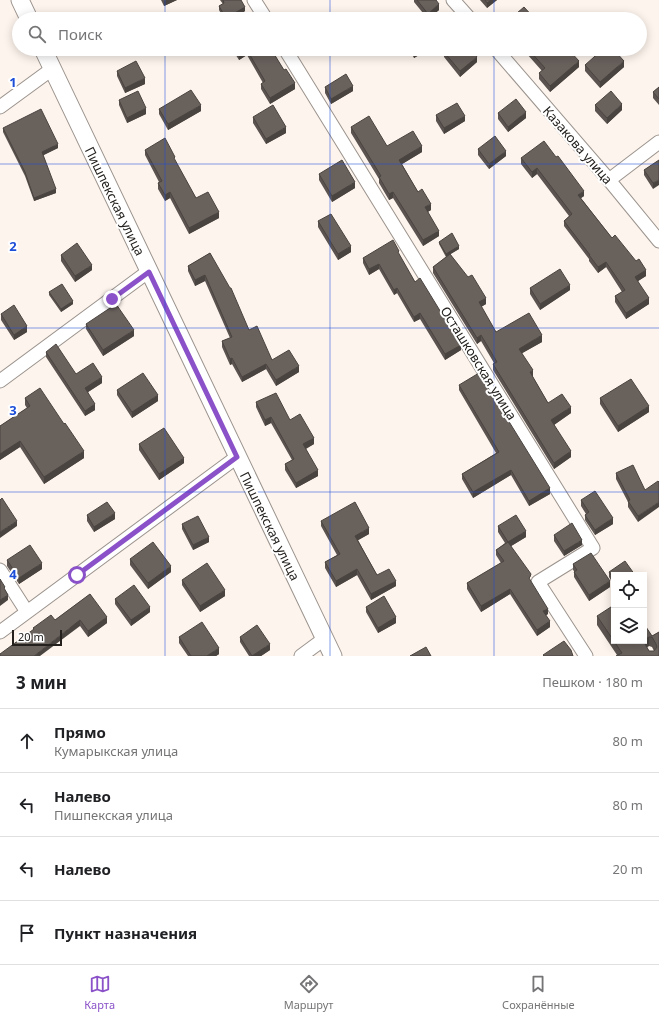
<!DOCTYPE html>
<html lang="ru">
<meta charset="utf-8">
<style>
:root{--surface:#fff;--page:#f6f6f6;--text:#202124;--muted:#757577;--line:#e0e0e0;--accent:#8a51c8}
body{margin:0;font-family:"Noto Sans",sans-serif;background:var(--page);color:var(--text)}
.controls{position:absolute;right:12px;bottom:12px;display:grid;overflow:hidden;border-radius:0px;box-shadow:0 2px 10px #0003}
.controls button{width:36px;height:36px;display:grid;place-items:center;padding:0;border:0;border-bottom:1px solid var(--line);background:var(--surface);color:var(--text);font:20px sans-serif}
.scale{position:absolute;left:12px;bottom:10px;width:50px;box-sizing:border-box;padding-left:4px;border:2px solid #23201d;border-top:0;font-size:11px;line-height:14px;white-space:nowrap;color:#23201d;-webkit-text-stroke:3px #fff;paint-order:stroke}
.stop{position:absolute;width:12px;height:12px;margin:-9px;border:3px solid #8a51c8;border-radius:50%;background:#fff}
.stop.end{background:#8a51c8;border-color:#fff;box-shadow:0 1px 4px #0008}
.list{margin:0;padding:0;list-style:none}
h2{display:flex;justify-content:space-between;align-items:center;height:52px;margin:0;padding:0 16px;font-size:17px}
h2 small{font-size:13px;font-weight:400;color:var(--muted)}
.list li{display:grid;grid-template-columns:26px 1fr auto;gap:12px;align-items:center;box-sizing:border-box;height:64px;padding:0 16px;border-top:1px solid var(--line)}
.list b{display:block;font-size:15px;white-space:nowrap}
.list p{margin:0;font-size:13px;white-space:nowrap;color:var(--muted)}
.list em{font-size:13px;font-style:normal;color:var(--muted)}
.icon{flex:none;width:22px;height:22px;fill:none;stroke:currentColor;stroke-width:2;stroke-linecap:round;stroke-linejoin:round}
.map{position:relative;flex:none;width:659px;height:656px;overflow:hidden}
.search{position:absolute;background:var(--surface);box-shadow:0 2px 10px #0003;left:12px;right:12px;top:12px;height:44px;display:flex;align-items:center;gap:10px;box-sizing:border-box;padding:0 14px;border-radius:22px;color:var(--muted);font-size:15px}
.sheet{height:308px;background:var(--surface)}
nav{display:flex;justify-content:space-around;align-items:center;box-sizing:border-box;height:56px;border-top:1px solid var(--line);background:var(--surface);font-size:11px;color:var(--muted)}
nav a{display:grid;justify-items:center;gap:2px}
nav .on{color:var(--accent)}
.map>svg:first-child{display:block}
.lines{fill:none;stroke-linecap:round;stroke-linejoin:round}
.minor-casing{stroke:#9b938d;stroke-width:15}
.tertiary-casing{stroke:#9b938d;stroke-width:19}
.minor{stroke:#fff;stroke-width:13}
.tertiary{stroke:#fff;stroke-width:17}
.wall{fill:#5a534f;fill-rule:evenodd}
.shaded-wall{fill:#4a4440}
.building{fill:#69615c;stroke:#4a4440;fill-rule:evenodd}
.route{stroke:#8a51c8;stroke-width:5}
.grid{fill:none;stroke:#1d4ed8;stroke-width:1;stroke-opacity:0.55}
.labels{text-anchor:middle;stroke-width:4;stroke-linejoin:round;paint-order:stroke}
.street-label{font-size:13px;fill:#23201d;stroke:#fff}
.grid-label{font-size:13px;text-anchor:middle;font-weight:bold;fill:#1d4ed8;stroke:#fff;stroke-width:4;stroke-linejoin:round;paint-order:stroke}
</style>
<div class="map">
<svg width="659" height="656" viewBox="0 0 659 656">
<rect width="100%" height="100%" fill="#fdf4ed"/>
<g class="lines">
<defs>
<path id="minor" d="M 254,0 L 266,19
M 453,0 L 470,19
M 285,49 L 593,548 L 538,582 L 586,656
M 496,49 L 609,180 L 659,241
M 0,107 L 52,69
M 609,180 L 659,142
M 0,381 L 149,271
M 0,570 L 27,612
M 0,632 L 237,457
M 301,656 L 324,639"/>
<path id="tertiary" d="M 20,0 L 29,19
M 43,49 L 333,656"/>
</defs>
<use href="#minor" class="minor-casing"/>
<use href="#tertiary" class="tertiary-casing"/>
<use href="#minor" class="minor"/>
<use href="#tertiary" class="tertiary"/>
</g>
<path class="wall" d="M 161,0 L 177,0 L 164,6 Z
M 220,0 L 241,0 L 245,11 L 232,19 L 224,19 L 219,10 L 219,6 L 223,4 Z
M 414,0 L 436,0 L 439,10 L 431,17 L 427,18 L 414,2 Z
M 480,0 L 497,0 L 487,8 Z
M 232,49 L 271,49 L 295,89 L 270,104 L 261,89 L 261,84 L 263,83 L 247,55 L 239,60 Z
M 409,49 L 429,49 L 414,58 Z
M 527,49 L 557,49 L 561,54 L 579,67 L 550,92 L 539,79 L 539,73 L 542,71 L 527,54 Z
M 444,52 L 477,62 L 460,77 L 444,57 Z
M 585,65 L 624,67 L 600,88 L 585,71 Z
M 117,71 L 145,84 L 125,93 L 117,76 Z
M 325,87 L 353,91 L 331,104 L 325,93 Z
M 659,87 L 659,105 L 653,98 L 653,92 Z
M 119,100 L 146,114 L 127,123 L 119,105 Z
M 595,105 L 622,110 L 607,124 L 595,111 Z
M 159,109 L 201,111 L 168,130 L 159,114 Z
M 498,113 L 526,118 L 508,132 L 498,119 Z
M 436,115 L 465,121 L 444,134 L 436,121 Z
M 253,117 L 286,133 L 266,144 L 253,123 Z
M 351,127 L 387,146 L 422,152 L 402,164 L 418,192 L 431,210 L 428,212 L 439,236 L 423,246 L 393,198 L 389,200 L 379,183 L 379,179 L 351,133 Z
M 3,128 L 58,148 L 43,155 L 56,193 L 34,201 L 25,176 L 3,132 Z
M 478,149 L 506,156 L 489,169 L 478,155 Z
M 145,150 L 175,161 L 196,198 L 219,218 L 189,234 L 170,198 L 165,201 L 158,189 L 158,183 L 159,182 L 145,155 Z
M 521,158 L 584,196 L 581,198 L 612,238 L 646,276 L 638,281 L 649,304 L 626,319 L 615,302 L 615,296 L 622,292 L 606,267 L 598,273 L 589,261 L 589,259 L 564,226 L 564,221 L 569,216 L 537,174 L 532,178 L 521,164 Z
M 659,160 L 653,189 L 644,175 L 644,170 Z
M 319,174 L 355,188 L 332,202 L 319,180 Z
M 318,221 L 351,252 L 338,260 L 318,227 Z
M 439,242 L 459,249 L 450,254 L 486,304 L 481,307 L 496,332 L 542,342 L 522,353 L 533,377 L 548,403 L 571,413 L 554,425 L 571,457 L 554,469 L 493,370 L 493,364 L 494,363 L 481,341 L 477,344 L 433,273 L 433,267 L 450,254 L 446,257 L 439,244 Z
M 210,253 L 249,330 L 272,360 L 299,372 L 276,386 L 266,369 L 242,382 L 232,364 L 230,365 L 222,347 L 222,341 L 230,338 L 205,281 L 195,286 L 188,271 L 188,266 Z
M 61,255 L 92,270 L 75,282 L 61,261 Z
M 399,255 L 415,282 L 461,350 L 445,360 L 420,319 L 414,322 L 397,293 L 394,295 L 379,269 L 369,275 L 363,263 L 363,258 Z
M 530,288 L 570,290 L 540,310 L 530,294 Z
M 49,292 L 73,304 L 61,312 L 49,295 Z
M 1,314 L 27,332 L 14,340 L 1,320 Z
M 86,324 L 134,336 L 103,356 L 86,329 Z
M 46,352 L 76,374 L 102,383 L 88,392 L 95,410 L 85,416 L 46,357 Z
M 459,385 L 550,494 L 529,506 L 511,475 L 473,498 L 462,479 L 462,474 L 496,453 L 459,390 Z
M 117,390 L 158,401 L 132,418 L 117,395 Z
M 25,398 L 84,458 L 44,484 L 20,447 L 0,460 L 0,426 L 27,408 L 25,405 Z
M 600,398 L 649,412 L 618,432 L 600,404 Z
M 256,402 L 290,420 L 314,444 L 306,449 L 318,476 L 296,488 L 285,470 L 285,464 L 292,460 L 271,423 L 265,426 L 256,407 Z
M 139,444 L 184,463 L 159,480 L 139,450 Z
M 616,473 L 645,490 L 638,522 L 628,507 L 628,502 L 616,479 Z
M 581,500 L 613,524 L 595,535 L 585,520 L 585,515 L 586,514 L 581,506 Z
M 87,515 L 115,519 L 94,532 L 87,521 Z
M 321,521 L 369,534 L 358,540 L 377,575 L 396,586 L 371,600 L 357,575 L 336,587 L 325,568 L 325,562 L 337,555 L 321,526 Z
M 182,524 L 209,542 L 193,550 L 182,529 Z
M 498,526 L 526,537 L 511,546 L 530,581 L 548,614 L 546,615 L 550,627 L 537,636 L 510,594 L 481,612 L 467,589 L 467,583 L 501,563 L 496,555 L 496,550 L 505,543 L 498,532 Z
M 554,535 L 582,545 L 564,556 L 554,541 Z
M 130,559 L 171,572 L 148,589 L 130,565 Z
M 7,560 L 42,569 L 19,584 L 7,566 Z
M 573,564 L 610,587 L 589,601 L 574,577 L 574,571 L 573,570 Z
M 609,572 L 614,575 L 614,585 L 609,577 Z
M 182,580 L 225,596 L 200,612 L 182,585 Z
M 90,594 L 107,623 L 88,637 L 80,626 L 33,630 L 33,628 L 55,620 Z
M 115,599 L 150,612 L 131,626 L 115,604 Z
M 366,607 L 396,623 L 378,633 L 366,612 Z
M 597,616 L 644,624 L 652,636 L 659,632 L 659,656 L 617,655 L 597,625 ZM 649,646 L 652,647 L 654,651 L 649,651 L 647,647 Z
M 179,637 L 219,654 L 216,656 L 188,656 L 179,643 Z
M 240,637 L 270,650 L 261,656 L 249,656 L 240,642 Z"/>
<path class="shaded-wall" d="M 166,0 L 177,0 L 164,6 L 164,1 Z
M 491,0 L 497,0 L 487,8 L 487,3 Z
M 439,4 L 439,10 L 428,19 L 428,14 Z
M 245,7 L 245,11 L 232,19 L 226,19 L 226,18 Z
M 93,49 L 105,49 L 93,54 Z
M 419,49 L 429,49 L 414,58 L 414,52 Z
M 247,50 L 247,55 L 239,60 L 239,54 Z
M 477,57 L 477,62 L 460,77 L 460,71 Z
M 579,61 L 579,67 L 550,92 L 550,86 Z
M 624,61 L 624,67 L 600,88 L 600,82 Z
M 145,78 L 145,84 L 125,93 L 125,88 Z
M 295,83 L 295,89 L 270,104 L 270,98 Z
M 353,86 L 353,91 L 331,104 L 331,99 Z
M 622,104 L 622,110 L 607,124 L 607,118 Z
M 201,105 L 201,111 L 168,130 L 168,124 Z
M 146,108 L 146,114 L 127,123 L 127,118 Z
M 526,112 L 526,118 L 508,132 L 508,127 Z
M 465,116 L 465,121 L 444,134 L 444,128 Z
M 286,127 L 286,133 L 266,144 L 266,139 Z
M 58,144 L 58,148 L 42,156 L 42,152 Z
M 422,146 L 422,152 L 399,166 L 399,160 Z
M 506,151 L 506,156 L 489,169 L 489,164 Z
M 537,168 L 537,174 L 532,178 L 532,172 Z
M 659,180 L 659,185 L 653,189 L 653,183 Z
M 355,182 L 355,188 L 332,202 L 332,196 Z
M 56,189 L 56,193 L 34,201 L 34,198 Z
M 584,191 L 584,196 L 578,200 L 578,195 Z
M 170,192 L 170,198 L 165,201 L 165,195 Z
M 393,192 L 393,198 L 389,200 L 389,194 Z
M 431,204 L 431,210 L 425,213 L 425,207 Z
M 219,212 L 219,218 L 189,234 L 189,228 Z
M 439,231 L 439,236 L 423,246 L 423,240 Z
M 351,246 L 351,252 L 338,260 L 338,254 Z
M 459,246 L 459,249 L 446,257 L 446,254 Z
M 606,262 L 606,267 L 598,273 L 598,267 Z
M 379,264 L 379,269 L 369,275 L 369,269 Z
M 92,265 L 92,270 L 75,282 L 75,276 Z
M 646,270 L 646,276 L 635,283 L 635,277 Z
M 205,275 L 205,281 L 195,286 L 195,280 Z
M 570,285 L 570,290 L 540,310 L 540,304 Z
M 397,288 L 397,293 L 394,295 L 394,290 Z
M 486,298 L 486,304 L 479,308 L 479,302 Z
M 649,298 L 649,304 L 626,319 L 626,313 Z
M 73,301 L 73,304 L 61,312 L 61,309 Z
M 420,313 L 420,319 L 414,322 L 414,317 Z
M 27,326 L 27,332 L 14,340 L 14,335 Z
M 134,330 L 134,336 L 103,356 L 103,350 Z
M 481,335 L 481,341 L 477,344 L 477,338 Z
M 542,335 L 542,342 L 519,355 L 519,349 Z
M 461,345 L 461,350 L 445,360 L 445,354 Z
M 232,358 L 232,364 L 230,365 L 230,359 Z
M 266,364 L 266,369 L 242,382 L 242,377 Z
M 299,366 L 299,372 L 276,386 L 276,380 Z
M 533,370 L 533,376 L 530,378 L 530,372 Z
M 102,377 L 102,383 L 85,394 L 85,388 Z
M 158,395 L 158,401 L 132,418 L 132,412 Z
M 95,404 L 95,410 L 85,416 L 85,411 Z
M 649,406 L 649,412 L 618,432 L 618,426 Z
M 571,407 L 571,413 L 551,427 L 551,420 Z
M 271,417 L 271,423 L 265,426 L 265,420 Z
M 314,438 L 314,444 L 303,450 L 303,444 Z
M 20,441 L 20,447 L 0,460 L 0,454 Z
M 84,451 L 84,458 L 44,484 L 44,477 Z
M 571,451 L 571,457 L 554,469 L 554,463 Z
M 184,458 L 184,463 L 159,480 L 159,474 Z
M 318,470 L 318,476 L 296,488 L 296,483 Z
M 511,470 L 511,475 L 473,498 L 473,492 Z
M 550,488 L 550,494 L 529,506 L 529,501 Z
M 659,502 L 659,507 L 638,522 L 638,516 Z
M 115,513 L 115,519 L 94,532 L 94,527 Z
M 613,518 L 613,524 L 595,535 L 595,530 Z
M 17,521 L 17,526 L 0,538 L 0,532 Z
M 369,528 L 369,534 L 355,542 L 355,536 Z
M 526,531 L 526,537 L 508,548 L 508,542 Z
M 209,537 L 209,542 L 193,550 L 193,545 Z
M 582,540 L 582,545 L 564,556 L 564,551 Z
M 42,563 L 42,569 L 19,584 L 19,578 Z
M 171,566 L 171,572 L 148,589 L 148,583 Z
M 357,569 L 357,575 L 336,587 L 336,581 Z
M 396,581 L 396,586 L 371,600 L 371,594 Z
M 610,581 L 610,587 L 589,601 L 589,595 Z
M 510,589 L 510,594 L 481,612 L 481,606 Z
M 225,590 L 225,596 L 200,612 L 200,606 Z
M 8,595 L 8,600 L 0,606 L 0,600 Z
M 150,607 L 150,612 L 131,626 L 131,620 Z
M 548,609 L 548,614 L 543,617 L 543,611 Z
M 107,617 L 107,623 L 88,637 L 88,631 Z
M 396,617 L 396,623 L 378,633 L 378,628 Z
M 80,620 L 80,626 L 40,656 L 34,656 Z
M 550,621 L 550,627 L 537,636 L 537,630 Z
M 649,637 L 649,646 L 645,648 L 645,639 Z
M 270,644 L 270,650 L 261,656 L 252,656 Z
M 219,648 L 219,654 L 216,656 L 207,656 Z"/>
<path class="building" d="M 223,0 L 241,0 L 245,7 L 226,18 L 219,6 L 224,3 Z
M 417,0 L 436,0 L 439,4 L 428,14 Z
M 485,0 L 491,0 L 487,3 Z
M 524,7 L 535,19 L 510,19 Z
M 310,15 L 312,19 L 303,19 Z
M 431,16 L 433,19 L 425,19 Z
M 236,49 L 271,49 L 284,70 L 286,69 L 295,83 L 270,98 L 261,84 L 265,81 L 247,50 L 239,54 Z
M 412,49 L 419,49 L 414,52 Z
M 447,49 L 471,49 L 477,57 L 460,71 L 444,52 Z
M 528,49 L 557,49 L 561,54 L 566,49 L 568,49 L 579,61 L 550,86 L 539,73 L 545,68 Z
M 603,49 L 613,49 L 624,61 L 600,82 L 585,65 Z
M 136,61 L 145,78 L 125,88 L 117,71 Z
M 346,74 L 353,86 L 331,99 L 325,87 Z
M 659,87 L 659,99 L 653,92 Z
M 191,90 L 201,105 L 168,124 L 159,109 Z
M 138,91 L 146,108 L 127,118 L 119,100 Z
M 611,91 L 622,104 L 607,118 L 595,105 Z
M 516,99 L 526,112 L 508,127 L 498,113 Z
M 457,103 L 465,116 L 444,128 L 436,115 Z
M 273,105 L 286,127 L 266,139 L 253,117 Z
M 41,109 L 58,144 L 42,152 L 56,189 L 34,198 L 25,172 L 3,128 Z
M 369,116 L 387,146 L 413,131 L 422,146 L 399,160 L 418,192 L 422,189 L 431,204 L 425,207 L 439,231 L 423,240 L 393,192 L 389,194 L 379,177 L 381,176 L 351,127 Z
M 495,136 L 506,151 L 489,164 L 478,149 Z
M 165,138 L 175,157 L 174,158 L 196,198 L 208,192 L 219,212 L 189,228 L 170,192 L 165,195 L 158,183 L 162,181 L 145,150 Z
M 544,141 L 556,157 L 558,156 L 584,191 L 578,195 L 612,238 L 615,235 L 636,261 L 639,259 L 646,270 L 635,277 L 649,298 L 626,313 L 615,296 L 625,290 L 606,262 L 598,267 L 589,255 L 590,255 L 564,221 L 572,214 L 537,168 L 532,172 L 521,158 Z
M 342,160 L 355,182 L 332,196 L 319,174 Z
M 659,160 L 659,180 L 653,183 L 644,170 Z
M 331,214 L 351,246 L 338,254 L 318,221 Z
M 452,233 L 459,246 L 446,254 L 439,242 Z
M 393,240 L 399,251 L 398,252 L 415,282 L 420,278 L 461,345 L 445,354 L 420,313 L 414,317 L 397,288 L 394,290 L 379,264 L 369,269 L 363,258 Z
M 77,243 L 92,265 L 75,276 L 61,255 Z
M 210,253 L 230,288 L 231,288 L 249,330 L 257,326 L 272,360 L 289,350 L 299,366 L 276,380 L 266,364 L 242,377 L 232,358 L 230,359 L 222,341 L 232,337 L 205,275 L 195,280 L 188,266 Z
M 450,254 L 468,277 L 472,275 L 486,298 L 479,302 L 496,332 L 529,313 L 542,335 L 519,349 L 533,370 L 530,372 L 548,403 L 562,394 L 571,407 L 551,420 L 571,451 L 554,463 L 493,364 L 497,362 L 481,335 L 477,338 L 433,267 Z
M 560,269 L 570,285 L 540,304 L 530,288 Z
M 62,284 L 73,301 L 61,309 L 49,292 Z
M 116,304 L 134,330 L 103,350 L 86,324 Z
M 14,305 L 27,326 L 14,335 L 1,314 Z
M 56,344 L 76,374 L 93,363 L 102,377 L 85,388 L 95,404 L 85,411 L 46,352 Z
M 143,373 L 158,395 L 132,412 L 117,390 Z
M 479,373 L 550,488 L 529,501 L 511,470 L 473,492 L 462,474 L 499,452 L 459,385 Z
M 631,379 L 649,406 L 618,426 L 600,398 Z
M 40,388 L 64,424 L 65,423 L 84,451 L 44,477 L 20,441 L 0,454 L 0,426 L 30,406 L 25,398 Z
M 276,393 L 290,420 L 300,414 L 314,438 L 303,444 L 318,470 L 296,483 L 285,464 L 294,459 L 271,417 L 265,420 L 256,402 Z
M 164,428 L 184,458 L 159,474 L 139,444 Z
M 633,465 L 645,490 L 658,481 L 659,482 L 659,502 L 638,516 L 628,501 L 630,500 L 616,473 Z
M 595,491 L 613,518 L 595,530 L 585,515 L 589,512 L 581,500 Z
M 2,498 L 17,521 L 0,532 L 0,500 Z
M 107,502 L 115,513 L 94,527 L 87,515 Z
M 355,502 L 369,528 L 355,536 L 377,575 L 389,569 L 396,581 L 371,594 L 357,569 L 336,581 L 325,562 L 340,554 L 321,521 Z
M 516,515 L 526,531 L 508,542 L 498,526 Z
M 198,516 L 209,537 L 193,545 L 182,524 Z
M 572,523 L 582,540 L 564,551 L 554,535 Z
M 153,542 L 171,566 L 148,583 L 130,559 Z
M 508,542 L 531,574 L 530,577 L 529,578 L 548,609 L 543,611 L 550,621 L 537,630 L 510,589 L 481,606 L 467,583 L 504,561 L 496,550 Z
M 30,545 L 42,563 L 19,578 L 7,560 Z
M 591,553 L 610,581 L 589,595 L 574,572 L 577,570 L 573,564 Z
M 625,561 L 635,575 L 614,575 L 614,579 L 609,572 Z
M 207,563 L 225,590 L 200,606 L 182,580 Z
M 0,579 L 5,587 L 4,588 L 8,595 L 0,600 Z
M 134,585 L 150,607 L 131,620 L 115,599 Z
M 90,594 L 107,617 L 88,631 L 80,620 L 34,656 L 0,656 L 0,654 L 34,629 L 33,628 L 51,615 L 55,620 Z
M 384,596 L 396,617 L 378,628 L 366,607 Z
M 614,605 L 614,641 L 644,641 L 644,624 L 652,636 L 659,632 L 659,656 L 616,656 L 622,653 L 597,616 ZM 649,637 L 652,637 L 656,644 L 657,647 L 654,651 L 649,651 L 645,644 L 645,639 Z
M 202,622 L 219,648 L 207,656 L 191,656 L 179,637 Z
M 257,625 L 270,644 L 252,656 L 240,637 Z
M 564,641 L 571,650 L 573,656 L 544,656 L 543,655 Z
M 426,647 L 431,656 L 410,656 Z"/>
<g class="lines">
<path class="route" d="M 77,575 L 237,457 L 149,272 L 112,299"/>
</g>
<path class="grid" d="M 165,0 L 165,19M 330,0 L 330,19M 494,0 L 494,19M 165,49 L 165,656M 330,49 L 330,656M 494,49 L 494,656M 0,164 L 659,164M 0,328 L 659,328M 0,492 L 659,492"/>
<g class="labels">
<g class="street-label">
<text transform="translate(578 145) rotate(49)" y="5">Казакова улица</text>
<text transform="translate(115 201) rotate(64)" y="5">Пишпекская улица</text>
<text transform="translate(479 363) rotate(58)" y="5">Осташковская улица</text>
<text transform="translate(270 526) rotate(64)" y="5">Пишпекская улица</text>
</g>
</g>
<g class="grid-label">
<text x="13" y="87">1</text>
<text x="13" y="251">2</text>
<text x="13" y="415">3</text>
<text x="13" y="579">4</text>
</g>
</svg>
<div class="controls">
<button><svg class="icon" aria-label="locate" viewBox="0 0 24 24"><circle cx="12" cy="12" r="6"/><path d="M12 2v4M12 18v4M2 12h4M18 12h4"/></svg></button>
<button><svg class="icon" aria-label="layers" viewBox="0 0 24 24"><path d="M12 4l9 5-9 5-9-5zM3 14l9 5 9-5"/></svg></button>
</div>
<div class="scale">20 m</div>
<div class="stop" style="left:77px;top:575px"></div>
<div class="stop end" style="left:112px;top:299px"></div>
<div class="search"><svg class="icon" aria-label="search" viewBox="0 0 24 24"><circle cx="10" cy="10" r="6"/><path d="M15 15l6 6"/></svg>Поиск</div>
</div>
<section class="sheet">
<h2>3 мин<small>Пешком · 180 m</small></h2>
<ul class="list">
<li><svg class="icon" aria-label="ahead" viewBox="0 0 24 24"><path d="M12 20V5M6 11l6-6 6 6"/></svg><div><b>Прямо</b><p>Кумарыкская улица</p></div><em>80 m</em></li>
<li><svg class="icon" aria-label="left" viewBox="0 0 24 24"><path d="M17 20v-9H6M10 6l-5 5 5 5"/></svg><div><b>Налево</b><p>Пишпекская улица</p></div><em>80 m</em></li>
<li><svg class="icon" aria-label="left" viewBox="0 0 24 24"><path d="M17 20v-9H6M10 6l-5 5 5 5"/></svg><div><b>Налево</b></div><em>20 m</em></li>
<li><svg class="icon" aria-label="arrive" viewBox="0 0 24 24"><path d="M6 21V4h12l-3 4 3 4H6"/></svg><div><b>Пункт назначения</b></div></li>
</ul>
</section>
<nav>
<a class="on"><svg class="icon" aria-label="map" viewBox="0 0 24 24"><path d="M3 6l6-2 6 2 6-2v14l-6 2-6-2-6 2zM9 4v14M15 6v14"/></svg>Карта</a>
<a><svg class="icon" aria-label="directions" viewBox="0 0 24 24"><path d="M12 3l9 9-9 9-9-9zM9 14v-3h6M13 9l2 2-2 2"/></svg>Маршрут</a>
<a><svg class="icon" aria-label="saved" viewBox="0 0 24 24"><path d="M7 4h10v16l-5-4-5 4z"/></svg>Сохранённые</a>
</nav>
